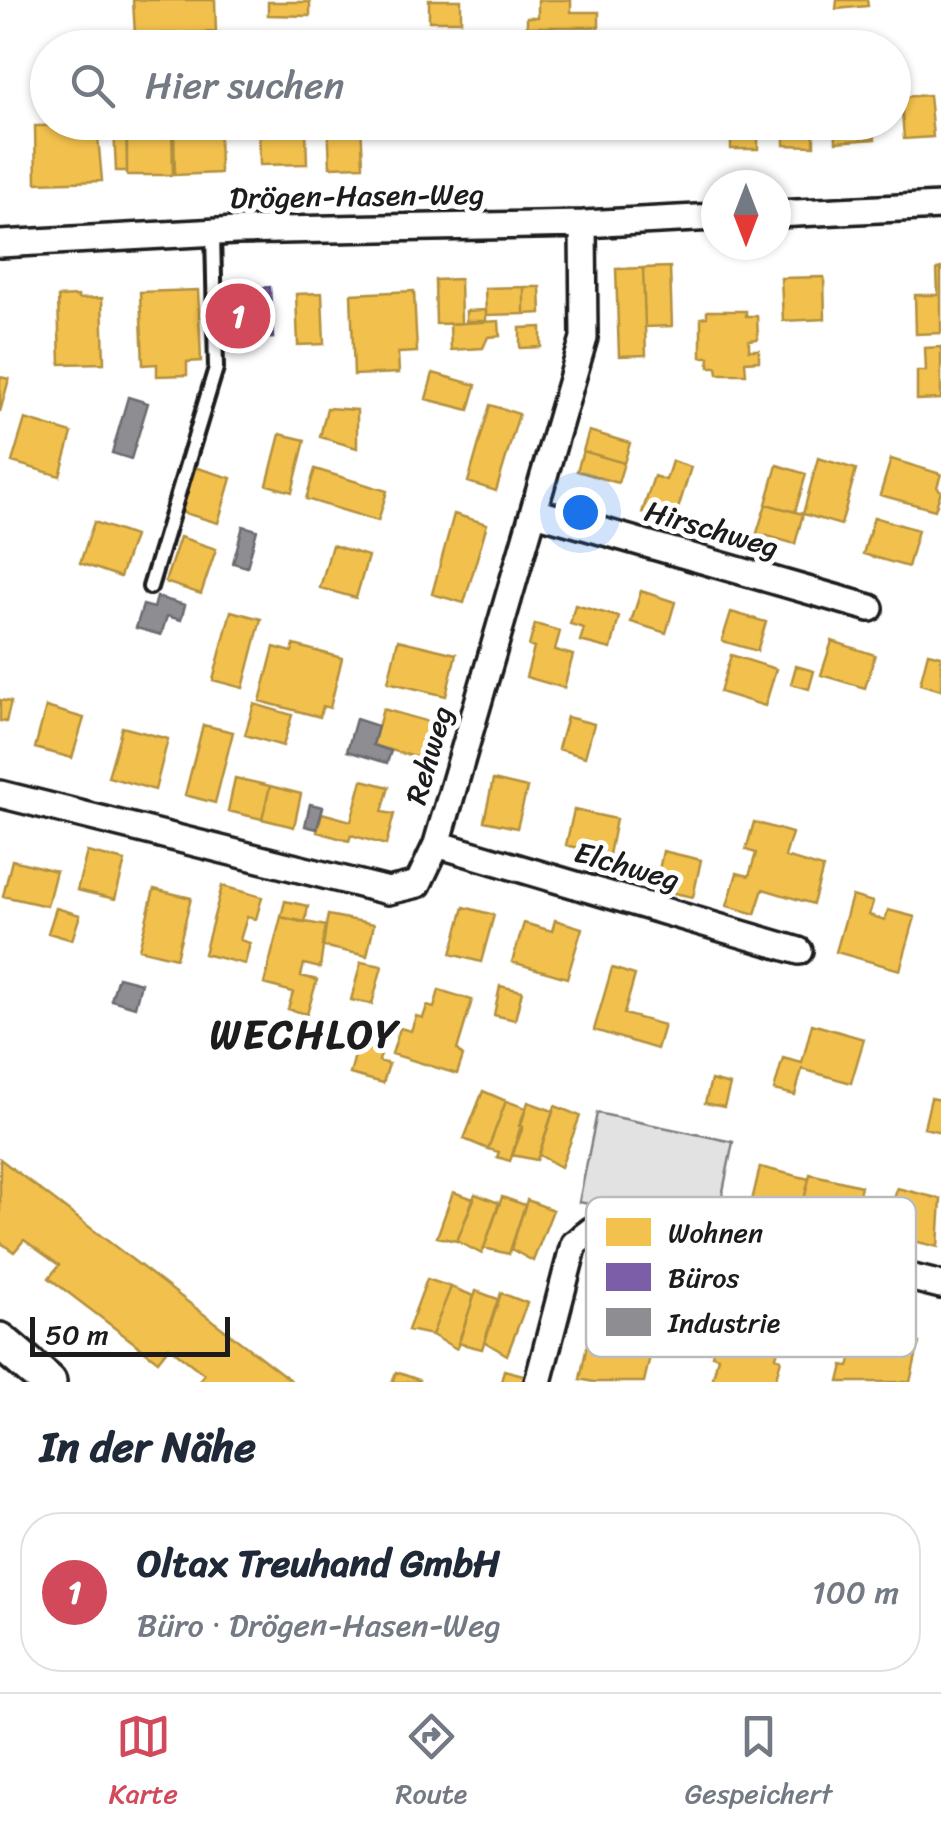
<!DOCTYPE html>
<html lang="de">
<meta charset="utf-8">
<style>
:root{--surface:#fff;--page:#f2f2f3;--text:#1f2937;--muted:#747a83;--line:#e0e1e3;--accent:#d1495b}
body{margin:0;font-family:Sriracha,sans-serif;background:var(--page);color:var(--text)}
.compass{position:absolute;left:701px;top:170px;width:90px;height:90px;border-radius:50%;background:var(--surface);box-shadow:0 2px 8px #0004;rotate:180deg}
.scale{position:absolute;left:30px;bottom:25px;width:200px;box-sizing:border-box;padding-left:10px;border:5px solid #1c1c1c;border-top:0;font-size:28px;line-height:35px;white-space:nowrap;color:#1c1c1c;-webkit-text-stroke:8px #fff;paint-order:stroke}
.you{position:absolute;left:580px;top:512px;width:35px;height:35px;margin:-25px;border:8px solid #fff;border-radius:50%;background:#1a73e8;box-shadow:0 0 0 15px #1a73e833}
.badge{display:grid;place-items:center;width:65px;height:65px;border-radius:50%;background:var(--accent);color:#fff;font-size:32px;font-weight:700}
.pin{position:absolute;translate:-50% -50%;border:5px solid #fff;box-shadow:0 2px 10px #0006}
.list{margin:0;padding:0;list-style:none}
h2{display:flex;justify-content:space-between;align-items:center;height:130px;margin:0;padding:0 40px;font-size:42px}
h2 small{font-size:32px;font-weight:400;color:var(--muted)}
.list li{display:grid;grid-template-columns:65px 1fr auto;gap:30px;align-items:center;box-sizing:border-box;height:160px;margin:0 20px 20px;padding:0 20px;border:2px solid var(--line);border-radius:40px}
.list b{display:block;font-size:38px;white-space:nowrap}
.list p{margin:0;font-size:32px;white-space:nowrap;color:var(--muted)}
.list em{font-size:32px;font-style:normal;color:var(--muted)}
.icon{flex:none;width:55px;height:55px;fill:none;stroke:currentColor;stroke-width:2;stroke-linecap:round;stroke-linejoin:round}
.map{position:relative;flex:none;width:941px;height:1382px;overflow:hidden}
.search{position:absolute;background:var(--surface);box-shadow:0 2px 8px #0004;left:30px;right:30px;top:30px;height:110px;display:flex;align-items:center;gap:25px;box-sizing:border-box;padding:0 35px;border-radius:55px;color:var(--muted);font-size:38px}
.sheet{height:310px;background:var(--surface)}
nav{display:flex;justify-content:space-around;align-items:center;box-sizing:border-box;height:140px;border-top:2px solid var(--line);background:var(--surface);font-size:28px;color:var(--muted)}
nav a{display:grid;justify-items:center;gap:5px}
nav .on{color:var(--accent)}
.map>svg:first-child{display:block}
.green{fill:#e2e2e2;stroke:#7f7f7f;stroke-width:2.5}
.homes{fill:#f2c14e;stroke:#b2903f;stroke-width:2.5}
.offices{fill:#7b5ea7;stroke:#5e4a7d;stroke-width:2.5}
.industry{fill:#8d8d92;stroke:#6b6b6f;stroke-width:2.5}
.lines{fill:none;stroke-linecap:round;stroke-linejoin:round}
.lane-casing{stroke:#1c1c1c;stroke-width:20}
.street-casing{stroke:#1c1c1c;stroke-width:32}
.secondary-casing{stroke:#1c1c1c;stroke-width:42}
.lane{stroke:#fff;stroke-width:12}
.street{stroke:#fff;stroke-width:25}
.secondary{stroke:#fff;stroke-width:35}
.labels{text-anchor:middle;stroke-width:10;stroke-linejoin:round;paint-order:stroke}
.street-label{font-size:30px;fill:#1c1c1c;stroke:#fff}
.district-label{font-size:40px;font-weight:bold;letter-spacing:2.5px;fill:#1c1c1c;stroke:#fff}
.key{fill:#fff;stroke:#bbb;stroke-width:2.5}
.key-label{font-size:28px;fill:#1c1c1c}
</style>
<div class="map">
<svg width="941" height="1382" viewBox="0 0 941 1382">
<rect width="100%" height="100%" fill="#fff"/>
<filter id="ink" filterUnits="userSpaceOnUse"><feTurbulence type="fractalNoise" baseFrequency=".01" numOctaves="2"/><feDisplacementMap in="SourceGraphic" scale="20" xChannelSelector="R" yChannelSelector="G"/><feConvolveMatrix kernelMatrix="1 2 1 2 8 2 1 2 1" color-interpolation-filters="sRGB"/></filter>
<g filter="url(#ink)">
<path class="green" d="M 597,1113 L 733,1142 L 715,1231 L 579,1202 Z"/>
<path class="homes" d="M 133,0 L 215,0 L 216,32 L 135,35 Z
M 429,0 L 461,0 L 461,21 L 429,21 Z
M 538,0 L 571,0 L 571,12 L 599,12 L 599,27 L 527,27 L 527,17 L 538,17 Z
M 837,0 L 867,0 L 868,6 L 836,9 Z
M 268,2 L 310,2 L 310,16 L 268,15 Z
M 929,95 L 933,137 L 904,139 L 901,97 Z
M 328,122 L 361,122 L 363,166 L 330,167 Z
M 423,122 L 477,122 L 477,134 L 423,136 Z
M 731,122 L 758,122 L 758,149 L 731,149 Z
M 784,122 L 814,122 L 814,146 L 784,145 Z
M 835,122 L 873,122 L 875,139 L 836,142 Z
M 97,125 L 102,181 L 36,183 L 35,126 Z
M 126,126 L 127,171 L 116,171 L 114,127 Z
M 140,126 L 172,126 L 173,175 L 127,175 L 127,138 L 140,138 Z
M 219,127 L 220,173 L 175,175 L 174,128 Z
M 306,128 L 307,164 L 260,165 L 259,129 Z
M 670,267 L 672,326 L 645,327 L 643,268 Z
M 643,268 L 646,355 L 619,356 L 616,269 Z
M 941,268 L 941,333 L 916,334 L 915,295 L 938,295 L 937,269 Z
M 824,277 L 825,319 L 783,321 L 781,278 Z
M 460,279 L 461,323 L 436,324 L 435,280 Z
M 524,287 L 524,314 L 486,315 L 485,288 Z
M 524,287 L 540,287 L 541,313 L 524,314 Z
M 198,290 L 201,361 L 187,362 L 187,375 L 157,376 L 157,364 L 143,365 L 140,292 Z
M 414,291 L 417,352 L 398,353 L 399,373 L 354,375 L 351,294 Z
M 322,293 L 324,344 L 298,345 L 296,294 Z
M 78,296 L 78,299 L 102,298 L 104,363 L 60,364 L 58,297 Z
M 486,310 L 486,321 L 466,321 L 466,311 Z
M 707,311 L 746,311 L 746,316 L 757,316 L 758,339 L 749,340 L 749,350 L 759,350 L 759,361 L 745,362 L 746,374 L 718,374 L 717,367 L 709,367 L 709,357 L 701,357 L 701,318 L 707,317 Z
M 499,321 L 500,336 L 488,337 L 483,348 L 451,350 L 450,324 Z
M 541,327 L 541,347 L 520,348 L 520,328 Z
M 941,347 L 941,399 L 917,400 L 917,371 L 926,371 L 925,348 Z
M 433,373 L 476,385 L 469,410 L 426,399 Z
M 0,377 L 9,379 L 0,412 Z
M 490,405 L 519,414 L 496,491 L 468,482 Z
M 327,408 L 357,410 L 357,448 L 320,437 Z
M 25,419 L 72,433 L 60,476 L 12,462 Z
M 589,431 L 630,443 L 624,463 L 583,451 Z
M 280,434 L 305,440 L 292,492 L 267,485 Z
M 583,451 L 624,463 L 618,483 L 577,471 Z
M 818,458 L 856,469 L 841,525 L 803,514 Z
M 891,459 L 941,474 L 937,487 L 941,491 L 935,510 L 880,495 Z
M 672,461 L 691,467 L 674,522 L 642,513 L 654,476 L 666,480 Z
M 777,465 L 806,474 L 795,512 L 766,504 Z
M 194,467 L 231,478 L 218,523 L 181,512 Z
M 315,469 L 387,491 L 378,521 L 306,499 Z
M 766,504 L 803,514 L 795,544 L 757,533 Z
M 454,514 L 487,524 L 464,603 L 432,594 Z
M 874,517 L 918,530 L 908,567 L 863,554 Z
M 94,522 L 134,536 L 120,577 L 80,563 Z
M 180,537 L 216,549 L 201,594 L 165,582 Z
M 332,545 L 368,556 L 356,598 L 320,588 Z
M 641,591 L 675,602 L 666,633 L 631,622 Z
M 575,605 L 619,617 L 611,649 L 580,641 L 584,628 L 570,624 Z
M 231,611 L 261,619 L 243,688 L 213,680 Z
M 731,612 L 766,622 L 757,651 L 722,641 Z
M 535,624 L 560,631 L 555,650 L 573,655 L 564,688 L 526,677 L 534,648 L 529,646 Z
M 398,640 L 456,654 L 446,696 L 388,682 Z
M 832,641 L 875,655 L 865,688 L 821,675 Z
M 294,645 L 342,658 L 330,708 L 323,706 L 320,717 L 260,701 L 274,647 L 292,652 Z
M 928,653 L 941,656 L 941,690 L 920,684 Z
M 731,655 L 776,669 L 765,706 L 720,692 Z
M 796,666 L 814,671 L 809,689 L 791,684 Z
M 0,700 L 11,702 L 6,722 L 0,721 Z
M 254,704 L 292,715 L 283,746 L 245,735 Z
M 46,707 L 84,718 L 72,758 L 35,748 Z
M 383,709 L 433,723 L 422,759 L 373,745 Z
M 567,717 L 594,724 L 585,757 L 558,749 Z
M 203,725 L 233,732 L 215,803 L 185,795 Z
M 122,727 L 168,739 L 155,790 L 108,777 Z
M 235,778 L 270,786 L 262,819 L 228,811 Z
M 362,780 L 389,787 L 382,812 L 394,814 L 386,845 L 351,835 L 349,841 L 317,832 L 322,813 L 351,821 Z
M 493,780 L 527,788 L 517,828 L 484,821 Z
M 270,786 L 301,794 L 294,827 L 262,819 Z
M 574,810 L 616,819 L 609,855 L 566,845 Z
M 754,822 L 792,833 L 785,857 L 823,868 L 813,904 L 763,889 L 755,914 L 727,906 L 737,873 L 749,876 L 756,853 L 746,850 Z
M 663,851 L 701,860 L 693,897 L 655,889 Z
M 87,852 L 125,861 L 115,899 L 77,890 Z
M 12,860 L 56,871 L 47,906 L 3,896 Z
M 222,886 L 262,897 L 256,919 L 247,917 L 240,940 L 250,943 L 245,964 L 204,954 Z
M 154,889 L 191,898 L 176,958 L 139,949 Z
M 852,896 L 873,902 L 869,915 L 885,920 L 888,910 L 915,917 L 900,970 L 836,952 Z
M 285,901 L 308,906 L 305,923 L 281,917 Z
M 464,907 L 494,915 L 481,962 L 451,954 Z
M 56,908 L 80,915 L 72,940 L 48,933 Z
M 328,915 L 374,924 L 367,956 L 322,946 Z
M 281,917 L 326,926 L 320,968 L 304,964 L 301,976 L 317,980 L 307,1014 L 288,1009 L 293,992 L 264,984 Z
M 555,920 L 582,928 L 567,978 L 512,962 L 524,923 L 552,931 Z
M 361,962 L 382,966 L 372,1004 L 351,1000 Z
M 612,968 L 635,975 L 624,1014 L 664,1025 L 657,1049 L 594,1030 Z
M 500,986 L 522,991 L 515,1020 L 494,1015 Z
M 439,990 L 472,1000 L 457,1050 L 463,1056 L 457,1074 L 392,1054 L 400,1028 L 411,1031 L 416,1016 L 423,1018 L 427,1006 L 434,1008 Z
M 812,1024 L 864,1039 L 851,1083 L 802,1069 L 795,1095 L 774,1090 L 783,1058 L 802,1063 Z
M 358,1043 L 382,1050 L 379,1061 L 389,1064 L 383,1083 L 350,1074 Z
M 711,1080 L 730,1085 L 724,1107 L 705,1103 Z
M 483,1091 L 506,1101 L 488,1149 L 464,1139 Z
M 931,1098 L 941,1100 L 941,1132 L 924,1128 Z
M 506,1101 L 526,1108 L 519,1126 L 523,1127 L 510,1161 L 497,1157 L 499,1152 L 488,1149 Z
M 528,1102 L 553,1111 L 537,1160 L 512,1155 Z
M 555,1106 L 580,1116 L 561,1167 L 539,1155 Z
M 0,1159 L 293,1382 L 198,1382 L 204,1374 L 169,1347 L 158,1361 L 49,1278 L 59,1265 L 24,1240 L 14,1252 L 0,1242 Z
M 760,1167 L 809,1179 L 799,1220 L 750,1209 Z
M 810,1174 L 861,1186 L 852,1226 L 801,1214 Z
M 897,1188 L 941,1199 L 938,1247 L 885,1234 Z
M 453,1192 L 474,1199 L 457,1241 L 437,1237 Z
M 475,1194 L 499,1203 L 482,1254 L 457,1241 Z
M 502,1197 L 525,1205 L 509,1254 L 484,1248 Z
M 527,1200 L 553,1210 L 533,1261 L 511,1249 Z
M 427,1279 L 451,1287 L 432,1335 L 408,1330 Z
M 600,1281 L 661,1295 L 647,1351 L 651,1352 L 644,1382 L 593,1382 L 580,1379 Z
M 451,1287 L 474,1296 L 457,1349 L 432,1335 Z
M 476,1291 L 498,1299 L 482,1349 L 458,1343 Z
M 501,1293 L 527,1303 L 507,1355 L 485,1342 Z
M 726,1302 L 787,1317 L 776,1357 L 781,1359 L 775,1382 L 712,1382 L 718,1357 L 712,1355 Z
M 859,1328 L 919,1343 L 910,1382 L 839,1382 L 843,1365 L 849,1367 Z
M 504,1370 L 527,1376 L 526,1382 L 501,1382 Z
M 396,1372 L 419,1380 L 418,1382 L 392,1382 Z"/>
<path class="offices" d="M 270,287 L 273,338 L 231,340 L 228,290 Z"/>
<path class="industry" d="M 128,397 L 148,403 L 131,459 L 112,453 Z
M 243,526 L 257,530 L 247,567 L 233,563 Z
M 157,597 L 185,605 L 181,620 L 167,616 L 161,635 L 136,628 L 143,605 L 154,608 Z
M 356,719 L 378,726 L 373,745 L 391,751 L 387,763 L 347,751 Z
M 310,804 L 323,807 L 317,829 L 305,826 Z
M 118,977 L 141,983 L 135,1007 L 111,1000 Z"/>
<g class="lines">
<defs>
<path id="lane" d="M 150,587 L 216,368 L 213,233"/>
<path id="street" d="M 776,214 L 941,206
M 0,244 L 236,231 L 583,224 L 716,217
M 535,512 L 870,608
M 0,794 L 388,891 L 418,884 L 437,844 L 584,338 L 583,224
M 437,844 L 799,951
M 538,1382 L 574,1244 L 592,1230 L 681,1246 L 706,1238 L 846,1269 L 873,1268 L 941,1285"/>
<path id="secondary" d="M 0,1341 L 48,1382"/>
</defs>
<use href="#lane" class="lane-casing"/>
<use href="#street" class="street-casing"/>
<use href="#secondary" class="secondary-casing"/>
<use href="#lane" class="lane"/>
<use href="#street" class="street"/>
<use href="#secondary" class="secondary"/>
</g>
</g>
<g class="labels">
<g class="street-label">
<text transform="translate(357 196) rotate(-1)" y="10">Drögen-Hasen-Weg</text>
<text transform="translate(712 529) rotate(16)" y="10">Hirschweg</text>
<text transform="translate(429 755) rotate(-74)" y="10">Rehweg</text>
<text transform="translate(627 866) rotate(16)" y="10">Elchweg</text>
</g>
<g class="district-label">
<text x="305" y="1048">WECHLOY</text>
</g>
</g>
<rect x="586" y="1197" width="330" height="160" rx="15" class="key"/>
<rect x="606" y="1218" width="45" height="28" fill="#f2c14e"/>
<rect x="606" y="1263" width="45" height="28" fill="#7b5ea7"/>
<rect x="606" y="1308" width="45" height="28" fill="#8d8d92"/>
<g class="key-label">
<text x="668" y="1242">Wohnen</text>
<text x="668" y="1287">Büros</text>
<text x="668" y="1332">Industrie</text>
</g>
</svg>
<svg class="compass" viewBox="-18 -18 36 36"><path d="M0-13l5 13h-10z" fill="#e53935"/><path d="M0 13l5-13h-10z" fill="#747a83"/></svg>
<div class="scale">50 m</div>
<div class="you"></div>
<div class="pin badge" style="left:238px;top:316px">1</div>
<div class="search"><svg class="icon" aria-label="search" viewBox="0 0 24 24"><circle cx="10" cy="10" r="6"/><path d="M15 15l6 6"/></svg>Hier suchen</div>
</div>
<section class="sheet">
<h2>In der Nähe<small></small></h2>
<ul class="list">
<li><span class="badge">1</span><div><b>Oltax Treuhand GmbH</b><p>Büro · Drögen-Hasen-Weg</p></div><em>100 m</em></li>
</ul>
</section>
<nav>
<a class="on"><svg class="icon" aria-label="map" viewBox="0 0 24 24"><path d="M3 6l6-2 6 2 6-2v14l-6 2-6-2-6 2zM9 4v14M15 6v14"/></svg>Karte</a>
<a><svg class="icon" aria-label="directions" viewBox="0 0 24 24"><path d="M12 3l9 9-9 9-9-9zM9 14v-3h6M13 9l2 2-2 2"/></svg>Route</a>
<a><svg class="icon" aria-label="saved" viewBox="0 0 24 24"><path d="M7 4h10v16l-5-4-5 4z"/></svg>Gespeichert</a>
</nav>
